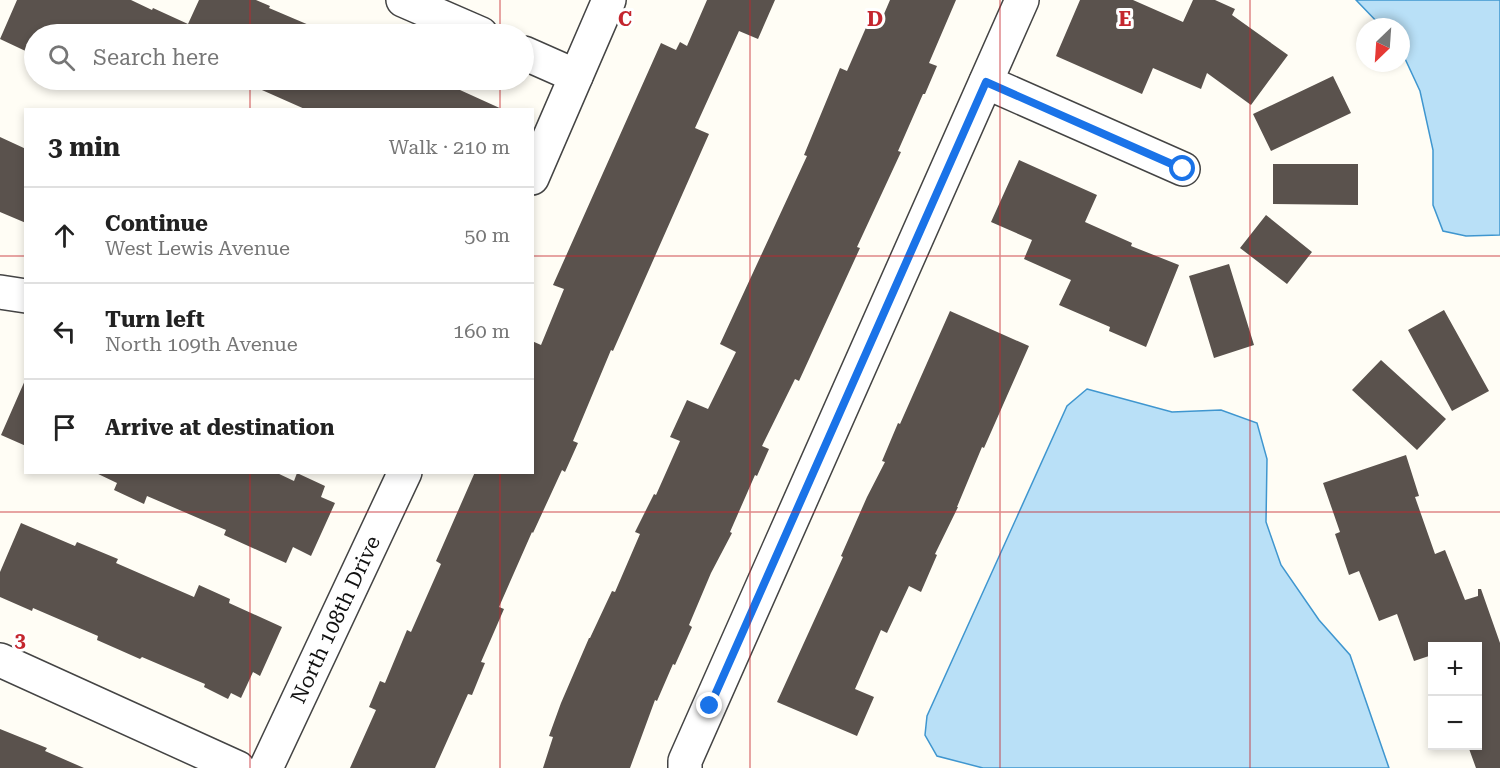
<!DOCTYPE html>
<meta charset="utf-8">
<style>
:root{--surface:#fff;--page:#f6f6f6;--text:#222;--muted:#767676;--line:#e0e0e0}
body{margin:0;font-family:"Roboto Serif",serif;background:var(--page);color:var(--text)}
.controls{position:absolute;right:18px;bottom:18px;display:grid;overflow:hidden;border-radius:0px;box-shadow:0 3px 9px #0003}
.controls button{width:54px;height:54px;display:grid;place-items:center;padding:0;border:0;border-bottom:2px solid var(--line);background:var(--surface);color:var(--text);font:30px sans-serif}
.compass{position:absolute;left:1356px;top:18px;width:54px;height:54px;border-radius:50%;background:var(--surface);box-shadow:0 3px 9px #0003;rotate:205deg}
.stop{position:absolute;width:18px;height:18px;margin:-14px;border:4px solid #1a73e8;border-radius:50%;background:#fff}
.stop.end{background:#1a73e8;border-color:#fff;box-shadow:0 2px 6px #0008}
.list{margin:0;padding:0;list-style:none}
h2{display:flex;justify-content:space-between;align-items:center;height:78px;margin:0;padding:0 24px;font-size:26px}
h2 small{font-size:20px;font-weight:400;color:var(--muted)}
.list li{display:grid;grid-template-columns:39px 1fr auto;gap:18px;align-items:center;box-sizing:border-box;height:96px;padding:0 24px;border-top:2px solid var(--line)}
.list b{display:block;font-size:22px;white-space:nowrap}
.list p{margin:0;font-size:20px;white-space:nowrap;color:var(--muted)}
.list em{font-size:20px;font-style:normal;color:var(--muted)}
.icon{flex:none;width:33px;height:33px;fill:none;stroke:currentColor;stroke-width:2;stroke-linecap:round;stroke-linejoin:round}
.map{position:relative;flex:none;width:1500px;height:768px;overflow:hidden}
.search{position:absolute;background:var(--surface);box-shadow:0 3px 9px #0003;left:24px;top:24px;width:510px;height:66px;display:flex;align-items:center;gap:15px;box-sizing:border-box;padding:0 21px;border-radius:33px;color:var(--muted);font-size:22px}
.panel{position:absolute;background:var(--surface);box-shadow:0 3px 9px #0003;left:24px;top:108px;width:510px;height:366px;border-radius:0px}
.map>svg:first-child{display:block}
.water{fill:#b9e0f7;stroke:#3f96cf;stroke-width:1.5}
.building{fill:#5a524d}
.lines{fill:none;stroke-linecap:round;stroke-linejoin:round}
.street-casing{stroke:#444;stroke-width:36}
.street{stroke:#fff;stroke-width:33}
.route{stroke:#1a73e8;stroke-width:8}
.grid{fill:none;stroke:#c4262e;stroke-width:1.5;stroke-opacity:0.55}
.labels{text-anchor:middle;stroke-width:6;stroke-linejoin:round;paint-order:stroke}
.street-label{font-size:21px;fill:#111;stroke:#fff}
.grid-label{font-size:20px;text-anchor:middle;font-weight:bold;fill:#c4262e;stroke:#fff;stroke-width:6;stroke-linejoin:round;paint-order:stroke}
</style>
<div class="map">
<svg width="1500" height="768" viewBox="0 0 1500 768">
<rect width="100%" height="100%" fill="#fffdf5"/>
<path class="water" d="M 1356,0 L 1500,0 L 1500,235 L 1466,236 L 1443,231 L 1433,205 L 1433,150 L 1420,91 L 1401,50 L 1401,27 L 1382,27 Z
M 1087,389 L 1172,412 L 1221,410 L 1257,423 L 1267,459 L 1266,522 L 1281,565 L 1319,620 L 1350,655 L 1389,768 L 983,768 L 937,756 L 925,735 L 927,716 L 1067,406 Z"/>
<path class="building" d="M 17,0 L 131,0 L 152,10 L 153,8 L 188,24 L 199,0 L 256,0 L 270,6 L 269,8 L 330,34 L 34,34 L 34,55 L 0,39 Z
M 707,0 L 775,0 L 758,39 L 739,31 L 695,128 L 709,134 L 613,351 L 611,350 L 573,441 L 578,443 L 565,472 L 562,470 L 533,533 L 532,532 L 499,607 L 504,609 L 481,662 L 485,663 L 472,695 L 468,694 L 435,768 L 350,768 L 376,710 L 369,707 L 380,681 L 385,683 L 407,630 L 411,632 L 441,564 L 436,561 L 475,472 L 532,472 L 532,341 L 541,345 L 564,289 L 553,285 L 661,43 L 676,50 L 680,42 L 687,46 Z
M 890,0 L 956,0 L 929,63 L 937,66 L 925,94 L 923,94 L 898,151 L 901,152 L 857,247 L 860,248 L 799,381 L 795,379 L 762,446 L 769,449 L 757,476 L 755,475 L 730,532 L 732,533 L 711,573 L 689,625 L 692,627 L 675,665 L 673,664 L 657,701 L 655,700 L 630,768 L 543,768 L 553,737 L 549,736 L 561,703 L 589,638 L 590,638 L 612,591 L 615,592 L 640,534 L 635,532 L 654,494 L 656,495 L 680,441 L 670,437 L 687,400 L 708,409 L 736,352 L 720,344 L 807,156 L 804,155 L 840,68 L 847,71 L 868,23 L 878,28 Z
M 1080,0 L 1133,0 L 1183,22 L 1193,0 L 1215,0 L 1235,9 L 1232,15 L 1288,55 L 1251,105 L 1207,73 L 1201,89 L 1153,68 L 1142,94 L 1056,56 Z
M 1333,76 L 1351,113 L 1271,151 L 1253,114 Z
M 239,80 L 438,80 L 504,110 L 307,110 Z
M 0,137 L 26,149 L 26,223 L 0,212 Z
M 1019,160 L 1097,195 L 1085,222 L 1132,243 L 1131,246 L 1179,265 L 1146,347 L 1109,331 L 1110,327 L 1059,305 L 1071,280 L 1024,259 L 1032,240 L 991,222 Z
M 1273,164 L 1358,164 L 1358,205 L 1273,204 Z
M 1266,215 L 1312,252 L 1287,284 L 1240,248 Z
M 1229,264 L 1254,345 L 1214,358 L 1189,276 Z
M 1444,310 L 1489,391 L 1452,411 L 1408,330 Z
M 950,311 L 1029,346 L 984,448 L 982,447 L 957,507 L 958,507 L 935,554 L 937,555 L 921,592 L 909,586 L 887,633 L 881,630 L 855,689 L 874,697 L 857,736 L 777,702 L 843,557 L 841,556 L 867,497 L 885,462 L 882,461 L 898,423 L 900,424 Z
M 1381,360 L 1446,419 L 1417,450 L 1352,390 Z
M 26,378 L 26,446 L 1,435 Z
M 1406,455 L 1419,496 L 1415,497 L 1435,554 L 1445,550 L 1465,600 L 1478,596 L 1478,589 L 1481,589 L 1500,643 L 1500,768 L 1476,768 L 1468,746 L 1478,746 L 1478,646 L 1432,646 L 1432,655 L 1414,661 L 1397,614 L 1379,621 L 1359,571 L 1349,575 L 1335,534 L 1340,532 L 1323,483 Z
M 94,472 L 275,472 L 294,481 L 297,473 L 325,486 L 321,497 L 335,503 L 311,556 L 293,547 L 286,563 L 224,535 L 226,530 L 147,496 L 144,504 L 114,490 L 117,483 Z
M 21,523 L 75,546 L 77,542 L 118,559 L 116,563 L 194,597 L 199,585 L 230,599 L 229,603 L 282,627 L 260,676 L 253,672 L 241,698 L 231,693 L 228,699 L 204,687 L 205,684 L 142,657 L 140,659 L 97,640 L 98,636 L 33,608 L 32,611 L 0,597 L 0,572 Z
M 0,729 L 47,748 L 45,751 L 84,768 L 0,768 Z"/>
<g class="lines">
<defs>
<g id="street">
<path d="M 403,0 L 481,34"/>
<path d="M 524,53 L 576,76"/>
<path d="M 986,82 L 1183,169"/>
<path d="M 532,178 L 609,0"/>
<path d="M 0,292 L 26,296"/>
<path d="M 0,660 L 238,768"/>
<path id="s1" d="M 266,768 L 405,472"/>
<path d="M 685,768 L 685,761 L 1022,0"/>
</g>
</defs>
<use href="#street" class="street-casing"/>
<use href="#street" class="street"/>
</g>
<g class="lines">
<path class="route" d="M 710,706 L 986,82 L 1183,169"/>
</g>
<path class="grid" d="M 250,0 L 250,34M 500,0 L 500,34M 750,0 L 750,768M 1000,0 L 1000,768M 1250,0 L 1250,768M 250,80 L 250,110M 500,80 L 500,110M 0,256 L 26,256M 532,256 L 1500,256M 250,472 L 250,768M 500,472 L 500,768M 0,512 L 1500,512"/>
<g class="labels">
<g class="street-label">
<text dy="7" stroke="none"><textPath href="#s1" startOffset="164">North 108th Drive</textPath></text>
</g>
</g>
<g class="grid-label">
<text x="625" y="26">C</text>
<text x="875" y="26">D</text>
<text x="1125" y="26">E</text>
<text x="20" y="647">3</text>
</g>
</svg>
<div class="controls">
<button>+</button>
<button>−</button>
</div>
<svg class="compass" viewBox="-18 -18 36 36"><path d="M0-13l5 13h-10z" fill="#e53935"/><path d="M0 13l5-13h-10z" fill="#767676"/></svg>
<div class="stop" style="left:1183px;top:169px"></div>
<div class="stop end" style="left:710px;top:706px"></div>
<div class="search"><svg class="icon" aria-label="search" viewBox="0 0 24 24"><circle cx="10" cy="10" r="6"/><path d="M15 15l6 6"/></svg>Search here</div>
<section class="panel">
<h2>3 min<small>Walk · 210 m</small></h2>
<ul class="list">
<li><svg class="icon" aria-label="ahead" viewBox="0 0 24 24"><path d="M12 20V5M6 11l6-6 6 6"/></svg><div><b>Continue</b><p>West Lewis Avenue</p></div><em>50 m</em></li>
<li><svg class="icon" aria-label="left" viewBox="0 0 24 24"><path d="M17 20v-9H6M10 6l-5 5 5 5"/></svg><div><b>Turn left</b><p>North 109th Avenue</p></div><em>160 m</em></li>
<li><svg class="icon" aria-label="arrive" viewBox="0 0 24 24"><path d="M6 21V4h12l-3 4 3 4H6"/></svg><div><b>Arrive at destination</b></div></li>
</ul>
</section>
</div>
